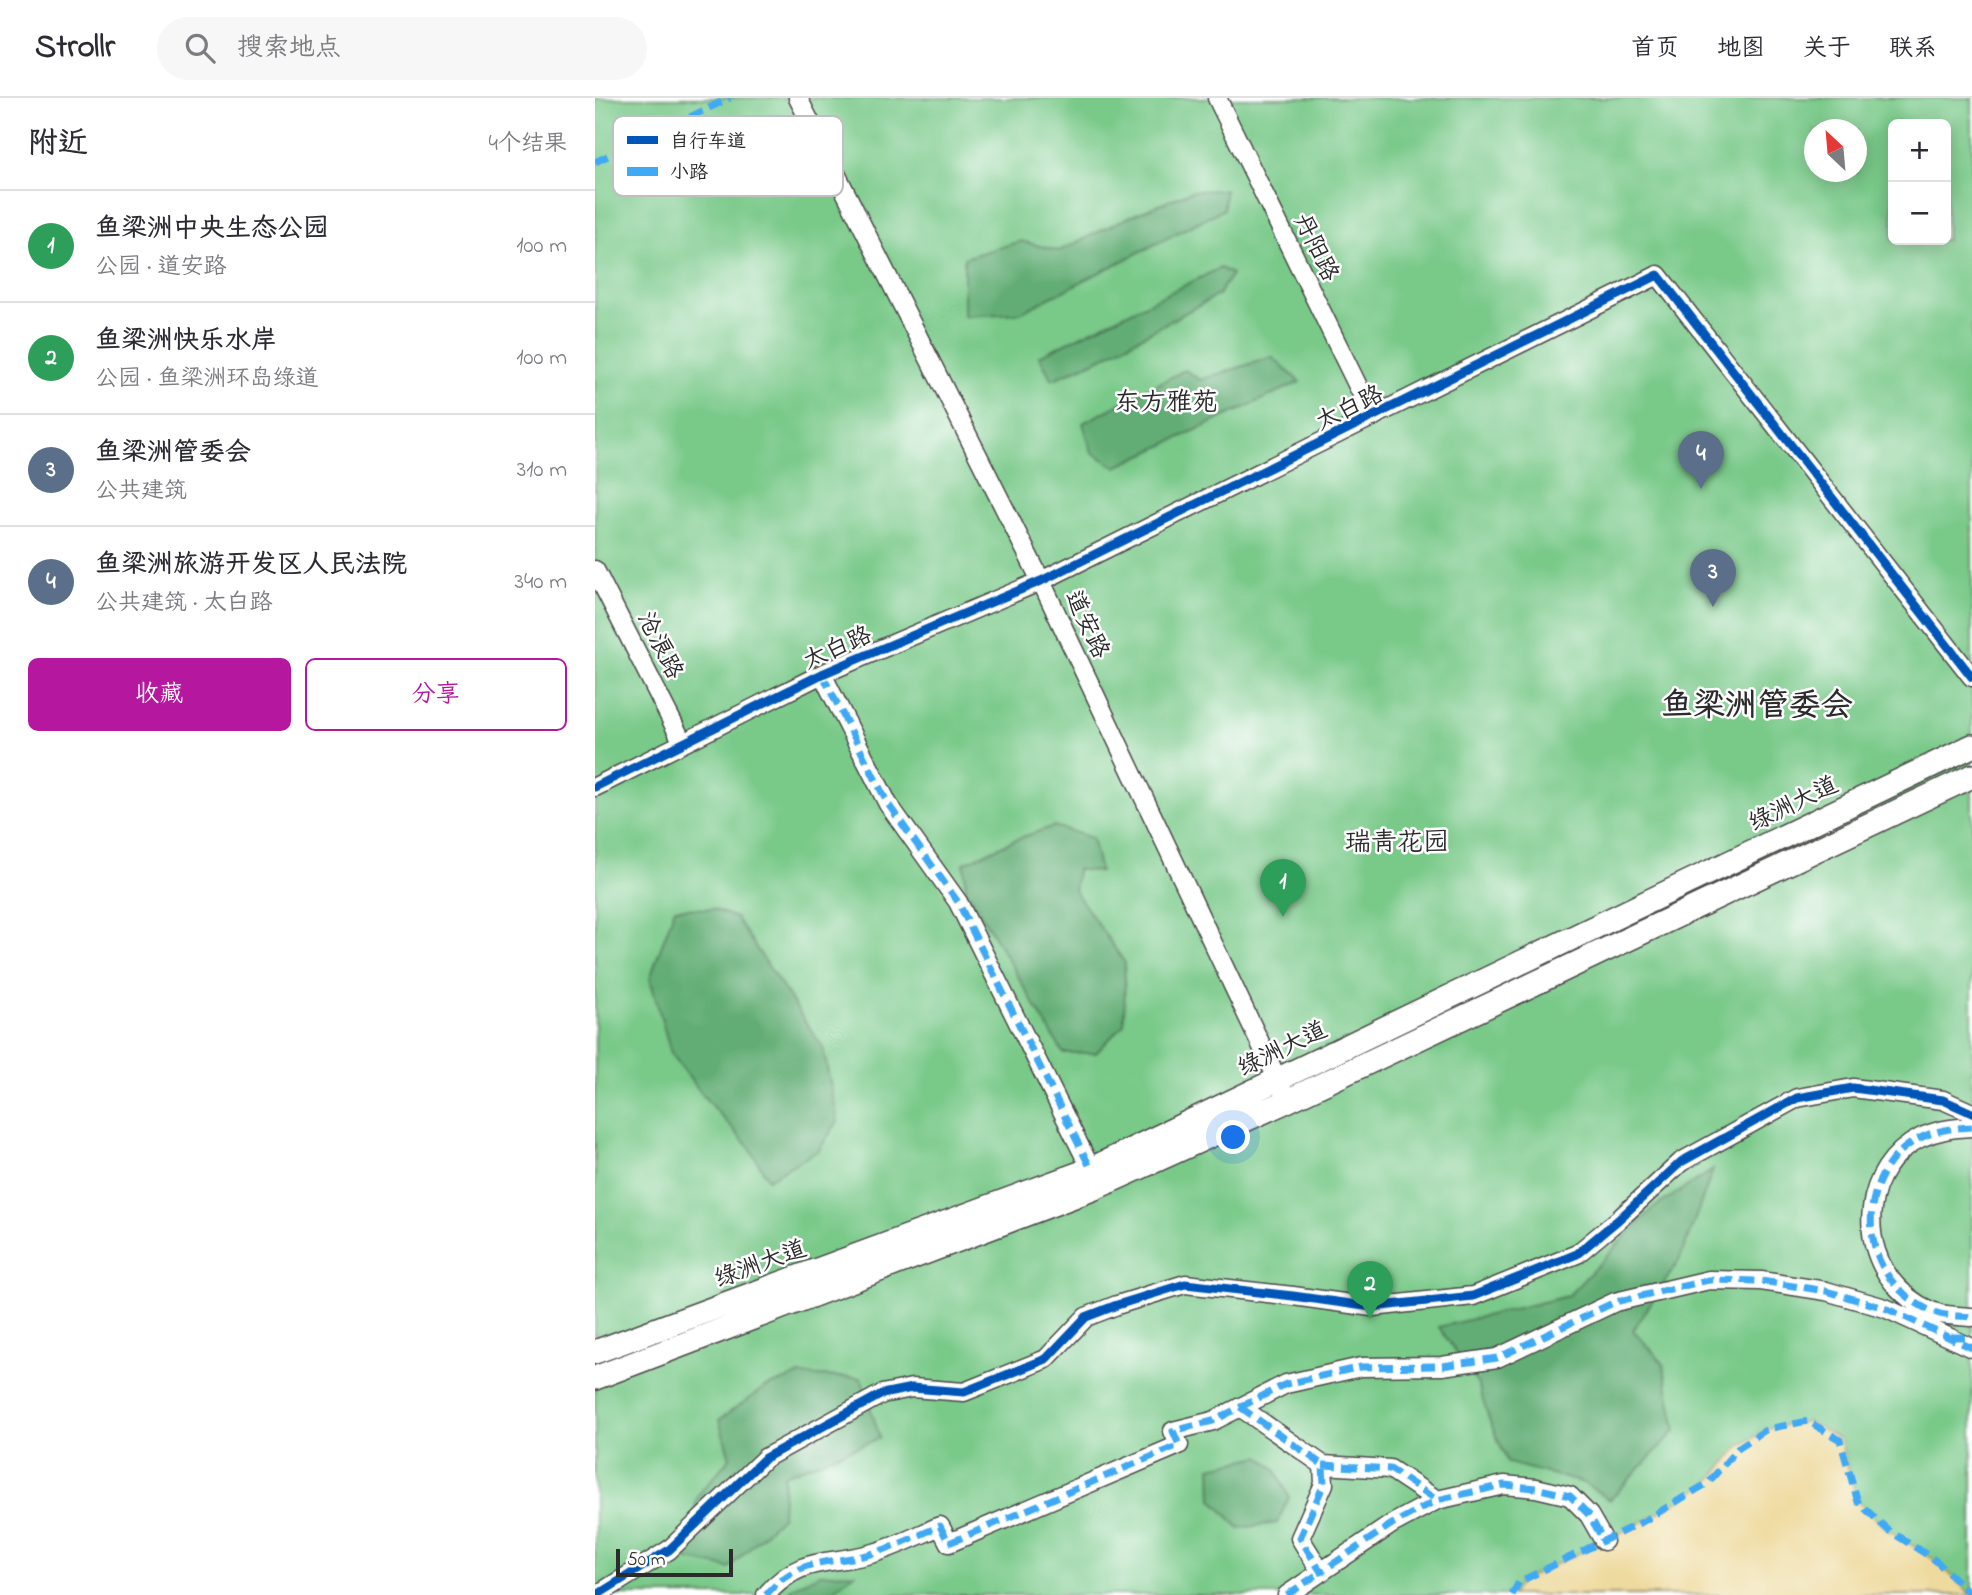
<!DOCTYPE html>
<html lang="zh">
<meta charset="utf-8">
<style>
:root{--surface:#fff;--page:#f7f7f7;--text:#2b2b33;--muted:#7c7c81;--line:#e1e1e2;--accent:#b5179e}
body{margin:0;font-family:"Indie Flower","LXGW WenKai TC",sans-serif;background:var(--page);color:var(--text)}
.controls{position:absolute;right:21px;top:21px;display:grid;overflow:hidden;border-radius:10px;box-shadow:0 4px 18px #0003}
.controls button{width:63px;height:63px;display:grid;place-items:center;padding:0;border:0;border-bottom:2px solid var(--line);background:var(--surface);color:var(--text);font:35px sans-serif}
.compass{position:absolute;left:1209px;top:21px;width:63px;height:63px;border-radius:50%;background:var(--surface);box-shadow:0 4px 18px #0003;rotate:334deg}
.scale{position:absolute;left:21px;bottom:18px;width:117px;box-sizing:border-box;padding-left:7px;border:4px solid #2b2b2b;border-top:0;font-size:19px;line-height:24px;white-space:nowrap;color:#2b2b2b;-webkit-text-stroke:5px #fff;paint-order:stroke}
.you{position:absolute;left:639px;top:1040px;width:24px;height:24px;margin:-18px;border:5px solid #fff;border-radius:50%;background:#1a73e8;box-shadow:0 0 0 10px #1a73e833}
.badge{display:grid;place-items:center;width:46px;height:46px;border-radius:50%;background:var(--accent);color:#fff;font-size:23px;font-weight:700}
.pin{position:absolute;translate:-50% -58px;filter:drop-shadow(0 2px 4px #0008)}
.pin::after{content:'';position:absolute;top:37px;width:24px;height:21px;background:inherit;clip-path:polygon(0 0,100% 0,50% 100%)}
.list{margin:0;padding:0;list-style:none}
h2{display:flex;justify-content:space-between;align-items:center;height:91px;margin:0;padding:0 28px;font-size:30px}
h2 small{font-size:23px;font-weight:400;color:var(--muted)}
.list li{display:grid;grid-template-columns:46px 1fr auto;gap:21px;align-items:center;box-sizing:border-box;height:112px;padding:0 28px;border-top:2px solid var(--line)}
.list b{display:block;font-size:26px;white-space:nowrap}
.list p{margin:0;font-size:23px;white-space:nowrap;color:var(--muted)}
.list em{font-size:23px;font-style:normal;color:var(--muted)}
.actions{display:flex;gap:14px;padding:21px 28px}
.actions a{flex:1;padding:16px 0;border:2px solid var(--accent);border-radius:10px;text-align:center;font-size:24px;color:var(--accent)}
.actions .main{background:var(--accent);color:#fff}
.icon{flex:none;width:38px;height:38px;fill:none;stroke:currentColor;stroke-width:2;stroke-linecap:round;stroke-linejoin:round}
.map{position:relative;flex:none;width:1377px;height:1497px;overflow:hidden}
header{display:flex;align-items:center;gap:42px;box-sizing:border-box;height:98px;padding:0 35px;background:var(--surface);border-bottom:2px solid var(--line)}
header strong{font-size:33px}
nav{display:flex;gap:38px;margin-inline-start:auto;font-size:24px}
.search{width:490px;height:63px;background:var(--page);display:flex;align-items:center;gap:18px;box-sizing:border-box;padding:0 24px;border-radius:38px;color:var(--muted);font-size:26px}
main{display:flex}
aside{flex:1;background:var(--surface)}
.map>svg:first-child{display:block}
.green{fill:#79c989;stroke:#527a5a;stroke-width:2;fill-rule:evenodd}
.forest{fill:#62ad75;stroke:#466c50;stroke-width:2}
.sand{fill:#eeda9e;stroke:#8c8264;stroke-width:2}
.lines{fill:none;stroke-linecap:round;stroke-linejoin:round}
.minor-casing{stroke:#494846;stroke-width:21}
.major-casing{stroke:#494846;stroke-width:26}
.minor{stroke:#fff;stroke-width:18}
.major{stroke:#fff;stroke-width:23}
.quiet{stroke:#3fa9f5;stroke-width:7;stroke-dasharray:14 7;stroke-linecap:butt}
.cycleway-casing{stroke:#fff;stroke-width:13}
.cycleway{stroke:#0057b8;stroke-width:9}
.labels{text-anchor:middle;stroke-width:5;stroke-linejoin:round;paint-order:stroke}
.street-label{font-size:24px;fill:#2b2b2b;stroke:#fff}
.neighbourhood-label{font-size:26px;fill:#2b2b2b;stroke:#fff}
.district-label{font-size:32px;font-weight:bold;fill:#2b2b2b;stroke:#fff}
.key{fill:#fff;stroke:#bfbfbf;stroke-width:2}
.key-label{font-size:19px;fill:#2b2b2b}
</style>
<header>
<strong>Strollr</strong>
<div class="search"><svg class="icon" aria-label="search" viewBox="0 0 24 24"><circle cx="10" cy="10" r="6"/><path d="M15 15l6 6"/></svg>搜索地点</div>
<nav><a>首页</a><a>地图</a><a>关于</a><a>联系</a></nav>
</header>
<main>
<aside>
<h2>附近<small>4个结果</small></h2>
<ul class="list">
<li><span class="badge" style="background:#2e9e5b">1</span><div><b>鱼梁洲中央生态公园</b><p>公园 · 道安路</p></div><em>100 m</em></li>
<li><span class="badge" style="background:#2e9e5b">2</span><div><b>鱼梁洲快乐水岸</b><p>公园 · 鱼梁洲环岛绿道</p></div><em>100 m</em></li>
<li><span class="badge" style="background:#5c6f8a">3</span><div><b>鱼梁洲管委会</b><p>公共建筑</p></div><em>310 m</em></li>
<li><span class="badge" style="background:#5c6f8a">4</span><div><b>鱼梁洲旅游开发区人民法院</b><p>公共建筑 · 太白路</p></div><em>340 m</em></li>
</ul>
<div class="actions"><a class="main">收藏</a><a>分享</a></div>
</aside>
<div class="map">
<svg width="1377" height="1497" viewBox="0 0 1377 1497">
<rect width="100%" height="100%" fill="#fff"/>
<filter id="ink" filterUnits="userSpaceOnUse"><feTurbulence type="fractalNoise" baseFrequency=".0143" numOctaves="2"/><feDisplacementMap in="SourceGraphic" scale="14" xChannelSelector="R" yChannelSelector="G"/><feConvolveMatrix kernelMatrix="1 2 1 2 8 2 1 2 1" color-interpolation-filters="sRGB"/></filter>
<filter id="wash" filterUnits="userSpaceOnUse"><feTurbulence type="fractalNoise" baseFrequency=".00686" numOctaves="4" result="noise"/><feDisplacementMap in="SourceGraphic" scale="28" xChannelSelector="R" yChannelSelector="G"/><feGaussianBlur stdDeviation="1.57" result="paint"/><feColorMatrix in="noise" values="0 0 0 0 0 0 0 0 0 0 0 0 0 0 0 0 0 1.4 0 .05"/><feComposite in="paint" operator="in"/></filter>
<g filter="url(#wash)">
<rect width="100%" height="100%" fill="#f2efdc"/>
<path class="green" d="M 0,0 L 1377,0 L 1377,1497 L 0,1497 ZM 1298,26 L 1351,26 L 1351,142 L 1298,142 ZM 1220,32 L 1262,32 L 1262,74 L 1220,74 Z"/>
<path class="forest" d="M 630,92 L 629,111 L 425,215 L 369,218 L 369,160 L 426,143 L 464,153 L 534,119 L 597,93 Z
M 625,170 L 637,176 L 623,197 L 507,260 L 457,282 L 444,258 Z
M 677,259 L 705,284 L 521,369 L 497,354 L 488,325 L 590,272 L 605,282 Z
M 459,728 L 497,740 L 505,774 L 482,771 L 479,792 L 530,865 L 529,926 L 501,955 L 468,955 L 371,791 L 369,765 L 419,742 Z
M 80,810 L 118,811 L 141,820 L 228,950 L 243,1023 L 224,1052 L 173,1081 L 154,1049 L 111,1001 L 76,955 L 55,880 Z
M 1118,1072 L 1085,1161 L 1038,1232 L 1068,1265 L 1081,1332 L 1015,1402 L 989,1385 L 913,1365 L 895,1324 L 883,1287 L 844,1229 L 973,1198 L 1057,1111 Z
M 204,1277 L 266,1280 L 285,1340 L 189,1377 L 187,1418 L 134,1470 L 88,1461 L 103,1397 L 135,1360 L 124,1322 L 169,1290 Z
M 665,1358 L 680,1371 L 694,1399 L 682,1425 L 644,1430 L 617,1401 L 616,1369 Z
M 260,1475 L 232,1497 L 198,1497 L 195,1491 L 225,1476 Z"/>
<path class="sand" d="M 1213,1323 L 1245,1342 L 1263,1404 L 1293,1432 L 1340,1462 L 1377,1497 L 917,1497 L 924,1484 L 1047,1424 L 1113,1385 L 1144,1349 L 1172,1331 Z"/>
</g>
<g filter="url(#ink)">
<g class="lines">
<defs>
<path id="minor" d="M 203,0 L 446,483 L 688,993
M 622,0 L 778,319
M 0,472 L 88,645
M 227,576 L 293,706 L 363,804 L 496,1071
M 0,689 L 227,576 L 446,483 L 1063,177 L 1377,579
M 1377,1029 C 1358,1030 1342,1032 1325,1040 C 1268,1069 1261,1148 1304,1191 C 1315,1202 1330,1212 1345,1216 C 1355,1218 1367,1218 1377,1219
M 645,1309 L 728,1367 L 729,1386 L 705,1440 L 726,1474 L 797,1426 L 842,1402
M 728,1367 L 795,1371 L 842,1402 L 909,1387 L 941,1390 L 975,1398 L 994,1417 L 1009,1443
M 2,1497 L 74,1452 L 170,1360 L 287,1296 L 317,1290 L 369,1294 L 451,1261 L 491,1219 L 522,1207 L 590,1186 L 698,1198 L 777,1209 L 878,1198 L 982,1156 L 1023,1122 L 1086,1064 L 1202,1000 L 1258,990 L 1348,1002 L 1377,1015
M 171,1497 C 206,1456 235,1468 279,1455 C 302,1448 324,1437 345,1428 L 354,1445 L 584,1347 L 578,1333 L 618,1323 L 691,1286 L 766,1269 L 847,1268 L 902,1260 L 1020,1204 L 1114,1182 L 1166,1183 L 1231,1193 L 1290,1210 L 1377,1250
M 692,1497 L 726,1474"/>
<path id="major" d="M 0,1254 L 496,1071 L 1377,648
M 0,1280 L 500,1090 L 692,1003 L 1377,678"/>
</defs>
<use href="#minor" class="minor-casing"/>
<use href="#major" class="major-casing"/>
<use href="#minor" class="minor"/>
<use href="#major" class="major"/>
<path class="quiet" d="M 0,64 L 135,0
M 227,576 L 293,706 L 363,804 L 496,1071
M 1377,1029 C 1358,1030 1342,1032 1325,1040 C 1268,1069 1261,1148 1304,1191 C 1315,1202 1330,1212 1345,1216 C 1355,1218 1367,1218 1377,1219
M 1356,1239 L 1377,1239
M 645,1309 L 728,1367 L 729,1386 L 705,1440 L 726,1474 L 797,1426 L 842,1402
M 728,1367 L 795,1371 L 842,1402 L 909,1387 L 941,1390 L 975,1398 L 994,1417 L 1009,1443
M 171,1497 C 206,1456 235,1468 279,1455 C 302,1448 324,1437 345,1428 L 354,1445 L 584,1347 L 578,1333 L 618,1323 L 691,1286 L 766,1269 L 847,1268 L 902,1260 L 1020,1204 L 1114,1182 L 1166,1183 L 1231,1193 L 1290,1210 L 1377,1250
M 692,1497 L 726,1474
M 917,1497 L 924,1484 L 1047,1424 L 1113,1385 L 1144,1349 L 1172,1331 L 1213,1323 L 1245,1342 L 1263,1404 L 1293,1432 L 1340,1462 L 1377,1497"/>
<defs>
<path id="cycleway" d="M 0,689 L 227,576 L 446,483 L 1063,177 L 1377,579
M 2,1497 L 74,1452 L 170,1360 L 287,1296 L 317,1290 L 369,1294 L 451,1261 L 491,1219 L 522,1207 L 590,1186 L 698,1198 L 777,1209 L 878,1198 L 982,1156 L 1023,1122 L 1086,1064 L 1202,1000 L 1258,990 L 1348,1002 L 1377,1015"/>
</defs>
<use href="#cycleway" class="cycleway-casing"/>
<use href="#cycleway" class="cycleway"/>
</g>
</g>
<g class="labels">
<g class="street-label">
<text transform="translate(722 149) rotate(64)" y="8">丹阳路</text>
<text transform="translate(754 309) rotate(-26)" y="8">太白路</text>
<text transform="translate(493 526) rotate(65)" y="8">道安路</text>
<text transform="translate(66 547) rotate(63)" y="8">沧浪路</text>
<text transform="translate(242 549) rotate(-24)" y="8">太白路</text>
<text transform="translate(1198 705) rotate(-26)" y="8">绿洲大道</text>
<text transform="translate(687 950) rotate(-26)" y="8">绿洲大道</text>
<text transform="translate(165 1165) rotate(-20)" y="8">绿洲大道</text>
</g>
<g class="neighbourhood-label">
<text x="571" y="312">东方雅苑</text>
<text x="802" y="752">瑞青花园</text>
</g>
<g class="district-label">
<text x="1162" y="617">鱼梁洲管委会</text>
</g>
</g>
<rect x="18" y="18" width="230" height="80" rx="10" class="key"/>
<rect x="32" y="38" width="31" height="8" fill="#0057b8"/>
<rect x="32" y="69" width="31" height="9" fill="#3fa9f5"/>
<g class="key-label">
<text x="75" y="49">自行车道</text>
<text x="75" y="80">小路</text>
</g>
</svg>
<div class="controls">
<button>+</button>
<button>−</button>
</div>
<svg class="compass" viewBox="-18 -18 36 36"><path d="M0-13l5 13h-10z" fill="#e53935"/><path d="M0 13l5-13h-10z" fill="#7c7c81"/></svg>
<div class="scale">50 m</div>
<div class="you"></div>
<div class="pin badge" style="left:688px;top:819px;background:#2e9e5b">1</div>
<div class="pin badge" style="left:775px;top:1221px;background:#2e9e5b">2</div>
<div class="pin badge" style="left:1118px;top:509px;background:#5c6f8a">3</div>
<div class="pin badge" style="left:1106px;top:391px;background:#5c6f8a">4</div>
</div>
</main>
